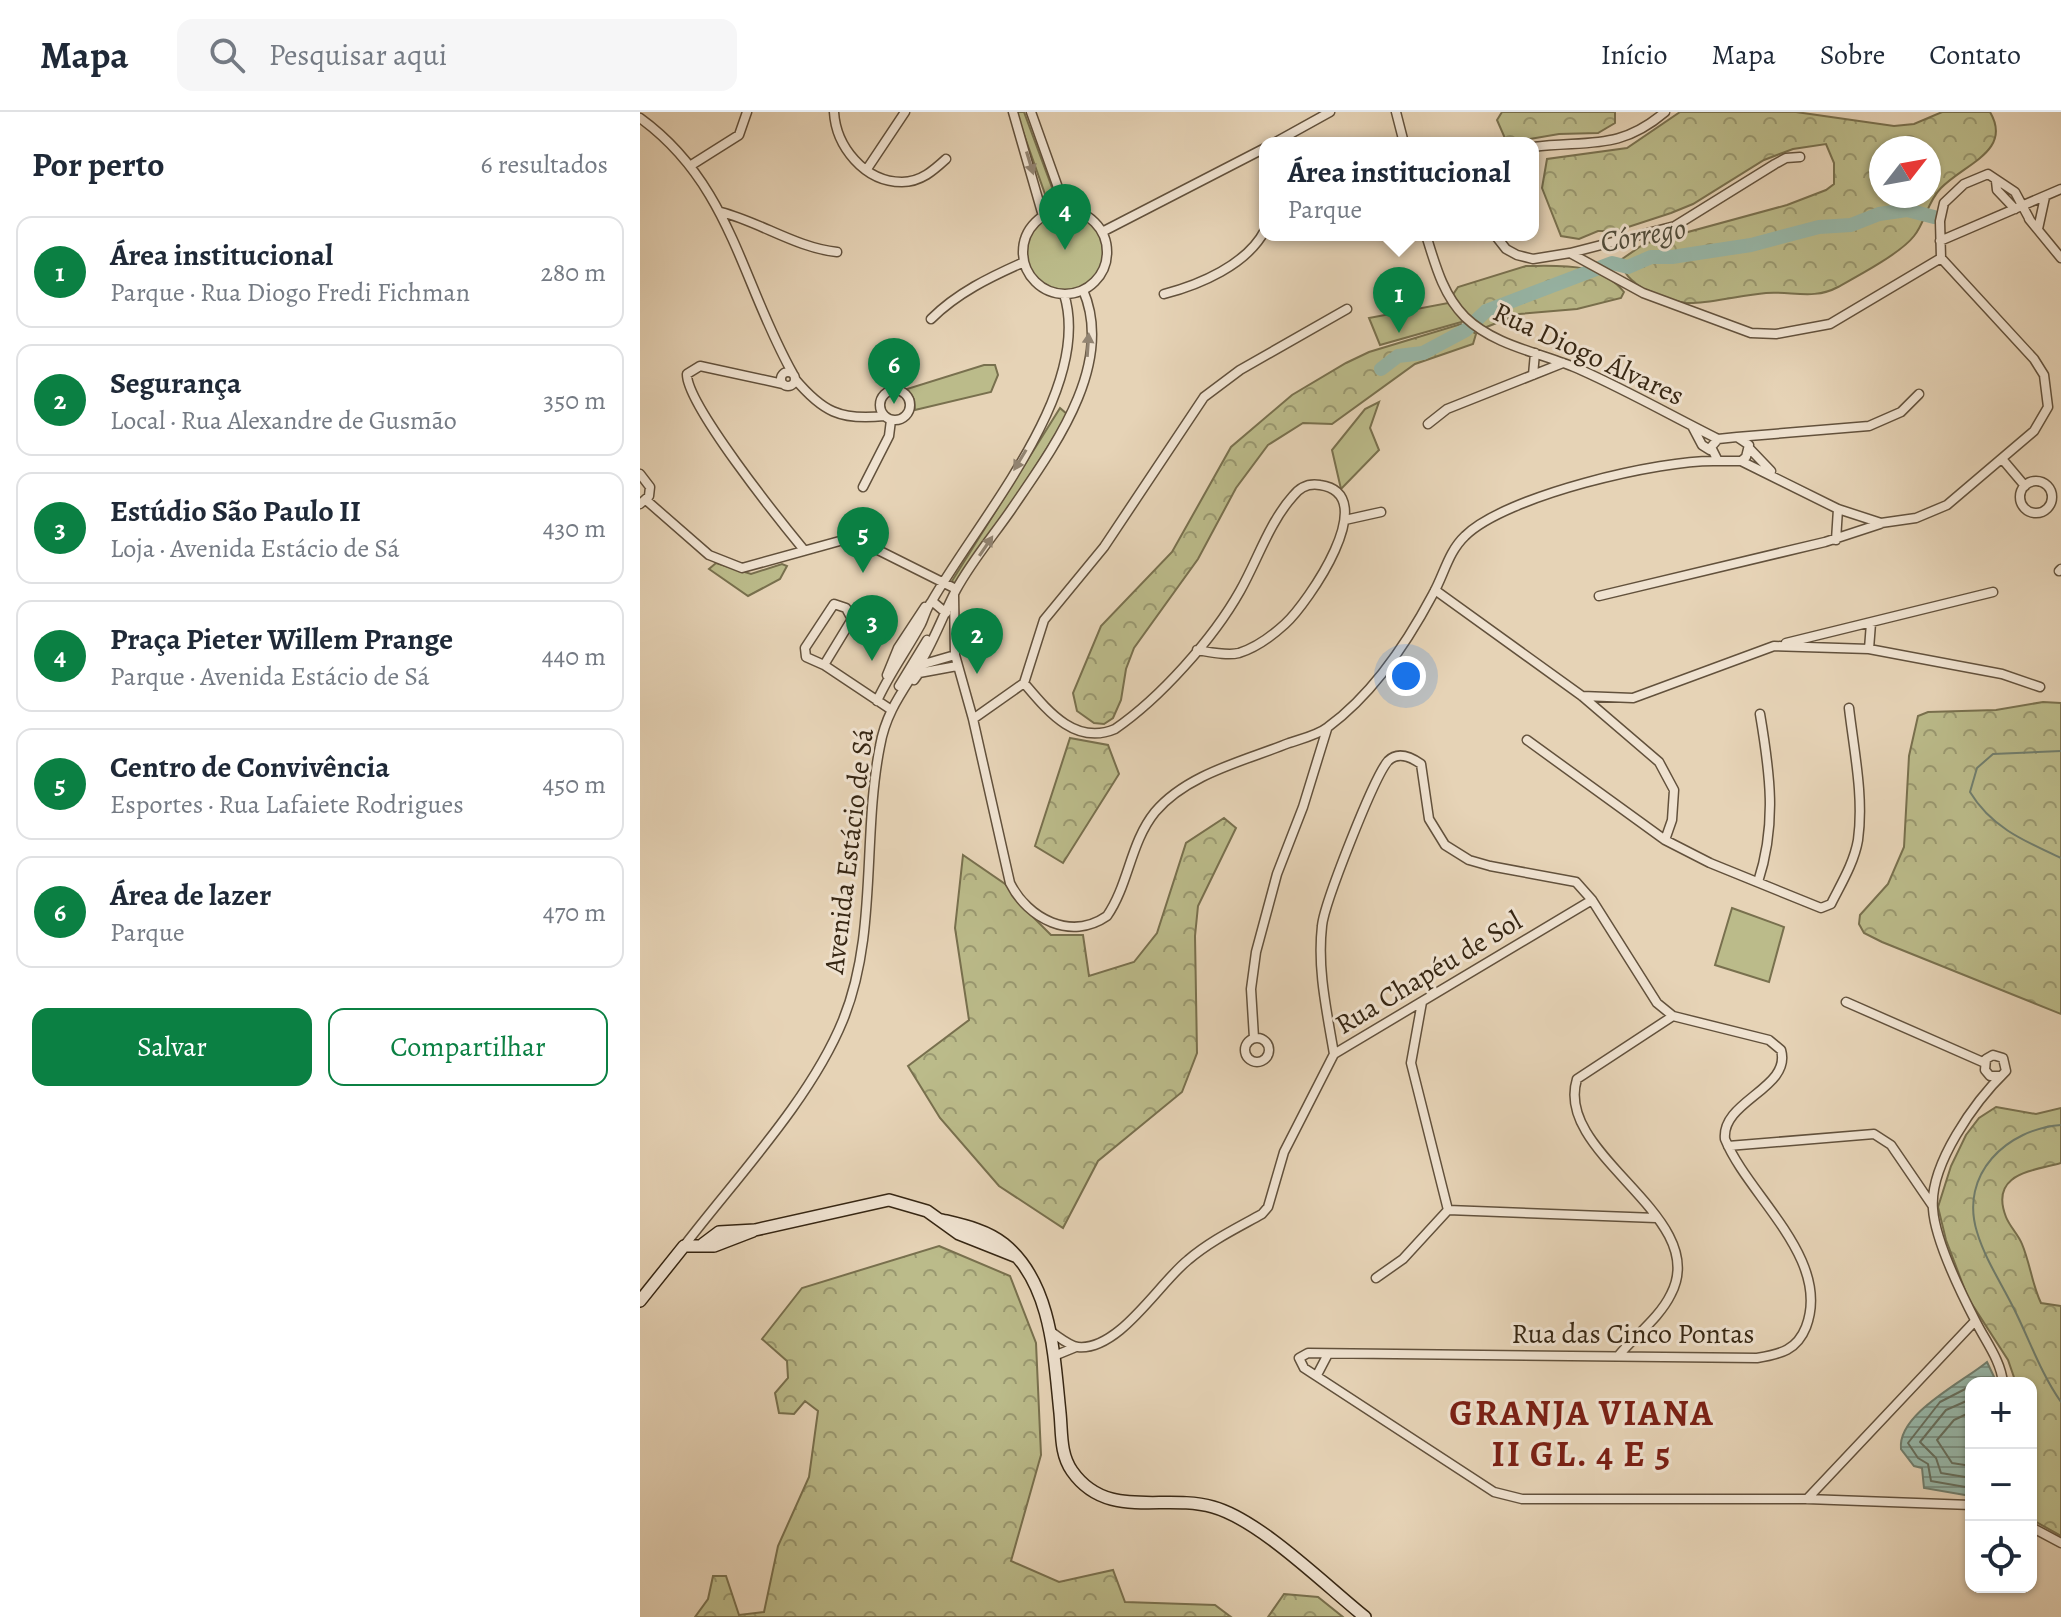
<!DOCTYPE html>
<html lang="pt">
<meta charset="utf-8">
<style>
:root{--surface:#fff;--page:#f6f6f7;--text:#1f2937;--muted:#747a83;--line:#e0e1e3;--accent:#0b8043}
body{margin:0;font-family:Alegreya,serif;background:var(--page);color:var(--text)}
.controls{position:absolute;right:24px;bottom:24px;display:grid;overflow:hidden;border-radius:16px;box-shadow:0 2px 6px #0004}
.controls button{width:72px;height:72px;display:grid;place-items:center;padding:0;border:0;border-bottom:2px solid var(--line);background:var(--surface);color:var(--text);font:40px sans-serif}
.compass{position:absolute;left:1229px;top:24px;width:72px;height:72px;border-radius:50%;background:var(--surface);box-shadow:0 2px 6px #0004;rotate:59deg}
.you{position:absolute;left:766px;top:564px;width:28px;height:28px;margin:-20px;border:6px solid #fff;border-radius:50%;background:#1a73e8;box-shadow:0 0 0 12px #1a73e833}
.badge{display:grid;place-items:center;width:52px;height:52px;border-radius:50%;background:var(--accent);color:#fff;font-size:26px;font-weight:700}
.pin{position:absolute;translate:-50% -66px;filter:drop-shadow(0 2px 4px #0008)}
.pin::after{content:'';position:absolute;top:42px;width:28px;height:24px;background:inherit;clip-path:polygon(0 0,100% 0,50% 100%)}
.popup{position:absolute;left:619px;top:25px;width:280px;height:104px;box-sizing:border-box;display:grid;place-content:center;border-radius:16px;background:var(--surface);filter:drop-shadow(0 2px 6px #0005);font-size:26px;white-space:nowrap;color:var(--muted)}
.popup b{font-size:30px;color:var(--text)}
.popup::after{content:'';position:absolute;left:50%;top:100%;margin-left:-16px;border:16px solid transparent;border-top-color:var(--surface)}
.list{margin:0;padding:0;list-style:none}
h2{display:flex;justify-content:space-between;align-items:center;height:104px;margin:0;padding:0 32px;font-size:34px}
h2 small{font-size:26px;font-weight:400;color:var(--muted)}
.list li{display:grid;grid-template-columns:52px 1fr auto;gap:24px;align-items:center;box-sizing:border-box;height:112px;margin:0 16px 16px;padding:0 16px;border:2px solid var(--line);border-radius:16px}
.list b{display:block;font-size:30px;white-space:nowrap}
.list p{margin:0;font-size:26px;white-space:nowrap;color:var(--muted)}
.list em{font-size:26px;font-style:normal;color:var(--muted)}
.actions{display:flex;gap:16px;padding:24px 32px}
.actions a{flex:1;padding:18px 0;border:2px solid var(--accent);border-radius:16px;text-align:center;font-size:28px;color:var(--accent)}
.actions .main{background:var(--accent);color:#fff}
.icon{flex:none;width:44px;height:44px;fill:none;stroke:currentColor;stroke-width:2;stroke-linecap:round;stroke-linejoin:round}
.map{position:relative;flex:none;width:1421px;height:1505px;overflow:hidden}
header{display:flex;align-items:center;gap:48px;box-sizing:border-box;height:112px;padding:0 40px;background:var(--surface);border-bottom:2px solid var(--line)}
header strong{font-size:38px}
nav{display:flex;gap:44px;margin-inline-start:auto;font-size:28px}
.search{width:560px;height:72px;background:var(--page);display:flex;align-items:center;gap:20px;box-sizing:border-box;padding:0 28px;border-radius:16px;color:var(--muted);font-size:30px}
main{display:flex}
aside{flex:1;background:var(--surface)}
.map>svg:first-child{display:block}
.forest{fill:url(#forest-crowns);stroke:#78704e;stroke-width:2;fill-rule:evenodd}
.green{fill:#bbbb8a;stroke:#78704e;stroke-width:2}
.water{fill:url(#water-rules);stroke:#707e6e;stroke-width:2}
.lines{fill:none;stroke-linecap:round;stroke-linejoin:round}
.shore{stroke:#666f5e;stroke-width:2}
.stream{stroke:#707e6e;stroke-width:2}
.river{stroke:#97b8aa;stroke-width:14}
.street-casing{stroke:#62513c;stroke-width:11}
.secondary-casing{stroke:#362613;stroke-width:14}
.street{stroke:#efe2d0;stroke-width:8}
.secondary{stroke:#efe2d0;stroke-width:11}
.oneway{fill:#928472}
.labels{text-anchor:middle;stroke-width:6;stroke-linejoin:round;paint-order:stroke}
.street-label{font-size:28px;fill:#362613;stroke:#efe2d0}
.water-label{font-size:30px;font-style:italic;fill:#4e4a39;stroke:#efe2d0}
.district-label{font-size:36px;font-weight:bold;letter-spacing:2px;fill:#7a1f14;stroke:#efe2d0}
</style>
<header>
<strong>Mapa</strong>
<div class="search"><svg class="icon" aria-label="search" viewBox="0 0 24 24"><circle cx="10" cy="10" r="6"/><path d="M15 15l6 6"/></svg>Pesquisar aqui</div>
<nav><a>Início</a><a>Mapa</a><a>Sobre</a><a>Contato</a></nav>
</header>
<main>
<aside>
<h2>Por perto<small>6 resultados</small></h2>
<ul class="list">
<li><span class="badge">1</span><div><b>Área institucional</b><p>Parque · Rua Diogo Fredi Fichman</p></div><em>280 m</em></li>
<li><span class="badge">2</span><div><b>Segurança</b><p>Local · Rua Alexandre de Gusmão</p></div><em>350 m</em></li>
<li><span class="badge">3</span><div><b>Estúdio São Paulo II</b><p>Loja · Avenida Estácio de Sá</p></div><em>430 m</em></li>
<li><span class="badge">4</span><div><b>Praça Pieter Willem Prange</b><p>Parque · Avenida Estácio de Sá</p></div><em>440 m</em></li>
<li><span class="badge">5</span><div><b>Centro de Convivência</b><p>Esportes · Rua Lafaiete Rodrigues</p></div><em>450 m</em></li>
<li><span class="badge">6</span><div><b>Área de lazer</b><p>Parque</p></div><em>470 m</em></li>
</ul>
<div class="actions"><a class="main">Salvar</a><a>Compartilhar</a></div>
</aside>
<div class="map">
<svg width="1421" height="1505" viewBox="0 0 1421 1505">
<defs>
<pattern id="forest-crowns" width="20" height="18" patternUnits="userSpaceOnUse" patternTransform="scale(2)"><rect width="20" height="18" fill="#bbbb8a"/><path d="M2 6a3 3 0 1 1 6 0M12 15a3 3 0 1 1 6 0" fill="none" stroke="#999870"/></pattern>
<pattern id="water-rules" width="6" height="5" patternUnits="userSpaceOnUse" patternTransform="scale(2)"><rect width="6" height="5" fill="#97b8aa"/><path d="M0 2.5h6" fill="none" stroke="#7c9589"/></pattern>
</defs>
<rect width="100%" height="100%" fill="#e6d3b6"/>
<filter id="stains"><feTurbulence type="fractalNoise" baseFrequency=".0025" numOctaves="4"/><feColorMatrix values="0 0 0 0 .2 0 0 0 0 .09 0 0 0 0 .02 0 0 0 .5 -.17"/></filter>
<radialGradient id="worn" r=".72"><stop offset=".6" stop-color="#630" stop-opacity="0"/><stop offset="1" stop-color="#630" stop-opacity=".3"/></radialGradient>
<path class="forest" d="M 862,0 L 975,0 L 975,11 L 958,21 L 919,22 L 867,31 L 857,8 Z
M 1040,0 L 1156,0 L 1254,14 L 1274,12 L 1302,0 L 1350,0 C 1373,39 1324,52 1301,76 C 1287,90 1286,109 1274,124 C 1261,141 1218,164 1198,175 C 1174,188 1152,179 1126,181 C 1102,183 1077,190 1053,191 C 1030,192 980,173 982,147 L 1004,132 L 1147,93 L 1186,78 L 1194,72 L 1194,51 L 1186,32 L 1153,37 L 1124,48 L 1053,92 L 1031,101 L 976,119 L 958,119 L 939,127 L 921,124 L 902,76 L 907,47 L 987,36 ZM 1241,36 L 1289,36 L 1289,84 L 1241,84 Z
M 886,154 C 921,154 960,150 984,180 L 981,186 L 937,197 L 879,202 L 844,216 L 824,199 L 812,184 L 818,175 Z
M 821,212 L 836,222 L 833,232 L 775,252 L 692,312 L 663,311 L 628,333 L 596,376 L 558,447 L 494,536 L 486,557 L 481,588 L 473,606 L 464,612 L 454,611 L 437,599 L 433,581 L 461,514 L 532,440 L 591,335 L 652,283 L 706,251 L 729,240 Z
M 1403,590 L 1421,591 L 1421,902 L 1242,830 L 1224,821 L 1219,812 L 1220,803 L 1248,772 L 1264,735 L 1269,644 L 1278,604 L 1288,600 L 1356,598 Z
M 430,626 L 468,633 L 479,662 L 423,751 L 395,734 Z
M 584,706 L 596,716 L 558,794 L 555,824 L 557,941 L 542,980 L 458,1049 L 423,1116 L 359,1074 L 300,1006 L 268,954 L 329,908 L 315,816 L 323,743 L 368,774 L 375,787 L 411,823 L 443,823 L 449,864 L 494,850 L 517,821 L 546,731 Z
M 1356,995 L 1396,1002 L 1421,996 L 1421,1051 C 1393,1059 1349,1061 1366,1105 C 1370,1115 1378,1122 1382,1132 C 1390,1151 1392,1172 1401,1191 L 1421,1194 L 1421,1424 L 1391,1407 L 1391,1271 L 1376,1271 L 1368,1248 L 1328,1186 L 1306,1128 L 1298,1095 L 1311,1054 L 1326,1023 L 1339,1006 Z
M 299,1134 L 370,1164 L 396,1231 L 401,1343 L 371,1449 L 419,1470 L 473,1458 L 485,1490 L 575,1493 L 591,1505 L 55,1505 L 68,1487 L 73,1464 L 86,1464 L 99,1503 L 124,1500 L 138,1434 L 169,1365 L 178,1299 L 165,1289 L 154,1302 L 139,1301 L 135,1281 L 148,1266 L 147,1249 L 122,1227 L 162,1176 Z
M 644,1482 L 678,1485 L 703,1505 L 628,1505 Z"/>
<path class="green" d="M 376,0 L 384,0 L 417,89 L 414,94 L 405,82 Z
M383 140a42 42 0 1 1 84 0a42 42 0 1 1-84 0Z
M 808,191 L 825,209 L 740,233 L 729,206 Z
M 344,253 L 355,253 L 358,263 L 351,280 L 275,298 L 274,287 L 267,277 Z
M 739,290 L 730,316 L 739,338 L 701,377 L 692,338 L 725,297 Z
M 420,296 L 428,303 L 322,470 L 315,474 L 312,469 Z
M 76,451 L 111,462 L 142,452 L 147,454 L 140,467 L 108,484 L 69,457 Z
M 1092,796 L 1144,815 L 1129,870 L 1075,853 Z"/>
<path class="water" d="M 1347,1250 L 1357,1271 L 1331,1271 L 1331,1384 L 1284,1376 L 1282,1356 L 1274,1354 L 1261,1337 C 1257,1302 1323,1270 1347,1250 Z"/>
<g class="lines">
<path class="shore" d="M 1331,1274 L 1300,1290 L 1268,1331 L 1278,1346 L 1288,1352 L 1291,1369 L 1331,1376
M 1331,1287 L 1306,1298 L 1280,1330 L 1296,1346 L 1301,1361 L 1331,1366
M 1331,1300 L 1314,1308 L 1297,1328 L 1312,1351 L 1331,1354"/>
<path class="stream" d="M 1421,639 L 1353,642 L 1337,656 L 1330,680 C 1351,715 1384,729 1421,746
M 1421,1013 C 1367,1017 1319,1062 1337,1120 C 1346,1150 1364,1175 1377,1203 C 1391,1232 1402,1263 1421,1290"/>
<path class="river" d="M 741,257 L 758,244 L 783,241 L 826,218 L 846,199 L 972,151 L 988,155 L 1011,145 L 1032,145 L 1111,133 L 1179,115 L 1211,113 L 1239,102 L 1267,98 L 1294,105"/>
<defs>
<path id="street" d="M 194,0 C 196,34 224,70 262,70 C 281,70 294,58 306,47
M 373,0 L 403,104
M 391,0 L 426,98
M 756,0 L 764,31
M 0,6 C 91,72 101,170 153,262
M 634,31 L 690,0
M 893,35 C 949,28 979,39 1025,0
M 53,52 L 99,23 L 107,0
M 227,57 L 265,0
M 1356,69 L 1357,78 L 1375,97
M383 140a42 42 0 1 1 84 0a42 42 0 1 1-84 0Z
M 81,100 C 120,110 157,136 197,140
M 1389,107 L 1421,146
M 1398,117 L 1405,85
M 462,120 L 625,36
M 786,123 C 795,152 803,183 825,205 C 856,235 903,241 941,258 C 988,279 1032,304 1078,327
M 855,123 L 866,137 L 877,143 L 893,147 L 930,141 L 1003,181 L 1111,221 L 1136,222 L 1190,212 L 1301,146
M 1300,129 L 1421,77
M 930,141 L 1035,114 L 1135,52 L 1146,46 L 1160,45
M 524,182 C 559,173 607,153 625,118
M 291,207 C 317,181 350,165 384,150
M141 267a7 7 0 1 1 14 0a7 7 0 1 1-14 0Z
M 893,263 L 895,241
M 155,267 C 182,299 200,309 244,304
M 143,272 L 60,254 L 47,262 C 46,292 141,410 164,438
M240 293a15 15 0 1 1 30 0a15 15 0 1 1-30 0Z
M 788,312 L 807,297 L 923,251
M 1052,314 L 1062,333 L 1070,338
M 1097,325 L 1229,314 L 1261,300 L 1279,282
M 1097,325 L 1109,333 L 1106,345 L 1101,349 L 1078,349 L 1071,335 L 1078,327 Z
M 1109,336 L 1131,359
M 1363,348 L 1385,374
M 1101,349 L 1198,397 L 1241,411 L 1276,406 L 1307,393 L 1394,319 L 1408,295 L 1404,263 L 1394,247 L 1301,146 L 1300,109 L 1304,91 L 1324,72 L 1348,62 L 1375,80 L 1390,108
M 0,362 L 10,375 L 9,384 L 0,392
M1380 385a16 16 0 1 1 32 0a16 16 0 1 1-32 0Z
M 223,375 L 249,324 L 251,308
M 6,388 L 69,443 L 102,456 L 207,427 L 218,428 L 316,477
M 705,408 L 741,400
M 1196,428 L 1198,397
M 1419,459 L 1421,457
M 795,478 L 942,584 L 1019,650 L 1034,678 L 1032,708 L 1025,728
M 314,483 L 315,543 L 333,607 L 370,771 C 388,807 431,829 467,804 C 489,772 490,731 515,700 C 547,662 604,649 649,631 C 661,627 678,623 688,615 C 733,582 767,531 793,482 C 804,463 808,440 825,424 C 865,384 1021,347 1078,349
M 959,484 L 1185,430 L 1240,412
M 292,489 C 338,408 454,278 424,182
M 194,492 L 206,496 L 212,507 L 184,553 L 166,545 L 165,536 Z
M 1146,531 L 1353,480
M 1229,537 L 1231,511
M 184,553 L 250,597
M 281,557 L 284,552 L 315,543
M 247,563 L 258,536 L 285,495
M 274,568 L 279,561 L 317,554
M 384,571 C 407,598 435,634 475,617 C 520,586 573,527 600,479 C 618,447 629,411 653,384 C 660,375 669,371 680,373 C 744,382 667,492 645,512 C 633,523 615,536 599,541 C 587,544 570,540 557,538
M 259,574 L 287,528
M 942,584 L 993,586 L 1134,534 L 1229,537 L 1362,562 L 1400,575
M 237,589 C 249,562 267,538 281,512 C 285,504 286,496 292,489 L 306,501
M 333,607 L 384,571 L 404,508 L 464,435 L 564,285 L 600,258 L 707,197
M 887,628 L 1025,728 L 1070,751 L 1181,796 L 1191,792 C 1201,772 1214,751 1218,728 C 1224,685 1214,639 1209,596
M 1118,770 C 1137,712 1130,661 1120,602
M 782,890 L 771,951 L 808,1098 L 1016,1106
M 1206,890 L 1345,951
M605 938a12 12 0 1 1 24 0a12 12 0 1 1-24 0Z
M 614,926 L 611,877 L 616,840 L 637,762 L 663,695 L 687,617
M 694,942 C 687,900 677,857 682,814 C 684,792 734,665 748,649 C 758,639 771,645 781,652 L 789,707 L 805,733 L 829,748 L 850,754 L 936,770 L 952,788 L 1017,891 L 1033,904 L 1129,928 L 1141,938 C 1152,976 1081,989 1085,1027 C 1108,1084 1192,1147 1166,1215 C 1157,1238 1141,1242 1117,1246 L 668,1241 L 659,1246 L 664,1256 L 854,1380 L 882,1387 L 1167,1387 L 1331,1393
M 1360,964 L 1350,964 L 1345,958 L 1346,947 L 1353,943 L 1363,946 L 1366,959 C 1335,989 1289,1053 1293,1097 C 1295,1129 1321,1181 1336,1210 C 1346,1230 1361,1249 1363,1271
M 1088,1034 L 1234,1022 L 1251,1033 L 1292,1093
M 44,1134 C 96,1066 171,987 203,908 C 238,822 222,724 240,634 C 246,599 264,578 282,548 C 295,526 304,501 316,478 C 331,450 353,424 371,398 C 411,339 476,254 443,178
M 736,1166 L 763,1147 L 808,1098
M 411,1220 C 419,1225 429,1234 438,1235 C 479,1239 519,1171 548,1148 C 570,1129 597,1116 622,1102 L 628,1095 L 644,1040 L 694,942 L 952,788
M 979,1243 C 996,1223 1020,1205 1031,1182 C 1072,1104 913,1043 937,967 L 1033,904
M 414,1244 L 436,1235
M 677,1263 L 688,1242
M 1167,1387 L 1335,1209
M 1391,1415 L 1421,1431"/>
<path id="secondary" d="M 302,1108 C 323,1113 347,1118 364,1132 C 412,1171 414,1244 420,1301 C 422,1321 420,1342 432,1359 C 467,1409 523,1381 573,1395 C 620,1408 685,1473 725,1505
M 63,1132 L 79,1120 L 115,1118 L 249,1088 L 287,1099 L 319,1122 L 377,1145
M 0,1189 L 44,1134 L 74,1134 L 113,1119"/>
</defs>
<use href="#street" class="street-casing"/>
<use href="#secondary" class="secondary-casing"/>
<use href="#street" class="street"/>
<use href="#secondary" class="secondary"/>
</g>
<defs><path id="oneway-solid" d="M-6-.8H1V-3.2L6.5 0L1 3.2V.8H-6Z" transform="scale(2)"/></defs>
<g class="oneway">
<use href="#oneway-solid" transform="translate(390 51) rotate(73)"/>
<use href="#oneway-solid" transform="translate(448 233) rotate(-86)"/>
<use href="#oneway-solid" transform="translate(380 348) rotate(121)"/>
<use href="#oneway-solid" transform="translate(346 434) rotate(-56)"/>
</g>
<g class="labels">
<g class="street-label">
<text transform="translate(949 241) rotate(25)" y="10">Rua Diogo Álvares</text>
<text transform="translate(208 739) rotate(-83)" y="10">Avenida Estácio de Sá</text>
<text transform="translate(788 860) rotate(-31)" y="10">Rua Chapéu de Sol</text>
<text x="993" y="1231">Rua das Cinco Pontas</text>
</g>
<g class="water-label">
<text transform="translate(1003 123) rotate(-10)" y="10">Córrego</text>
</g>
<g class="district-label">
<text x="942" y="1313">GRANJA VIANA<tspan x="942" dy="41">II GL. 4 E 5</tspan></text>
</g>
</g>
<rect width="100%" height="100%" filter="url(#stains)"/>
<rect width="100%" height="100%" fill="url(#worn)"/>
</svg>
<div class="controls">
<button>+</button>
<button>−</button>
<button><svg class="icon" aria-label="locate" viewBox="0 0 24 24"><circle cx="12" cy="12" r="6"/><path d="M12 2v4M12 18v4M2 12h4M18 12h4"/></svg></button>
</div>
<svg class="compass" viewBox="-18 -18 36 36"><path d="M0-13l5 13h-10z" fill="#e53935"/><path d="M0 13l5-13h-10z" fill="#747a83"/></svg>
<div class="you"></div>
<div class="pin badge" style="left:759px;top:221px">1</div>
<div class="popup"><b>Área institucional</b>Parque</div>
<div class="pin badge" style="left:337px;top:562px">2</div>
<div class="pin badge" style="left:232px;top:549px">3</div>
<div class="pin badge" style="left:425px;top:138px">4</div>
<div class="pin badge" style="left:223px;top:461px">5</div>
<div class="pin badge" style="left:254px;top:292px">6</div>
</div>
</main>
